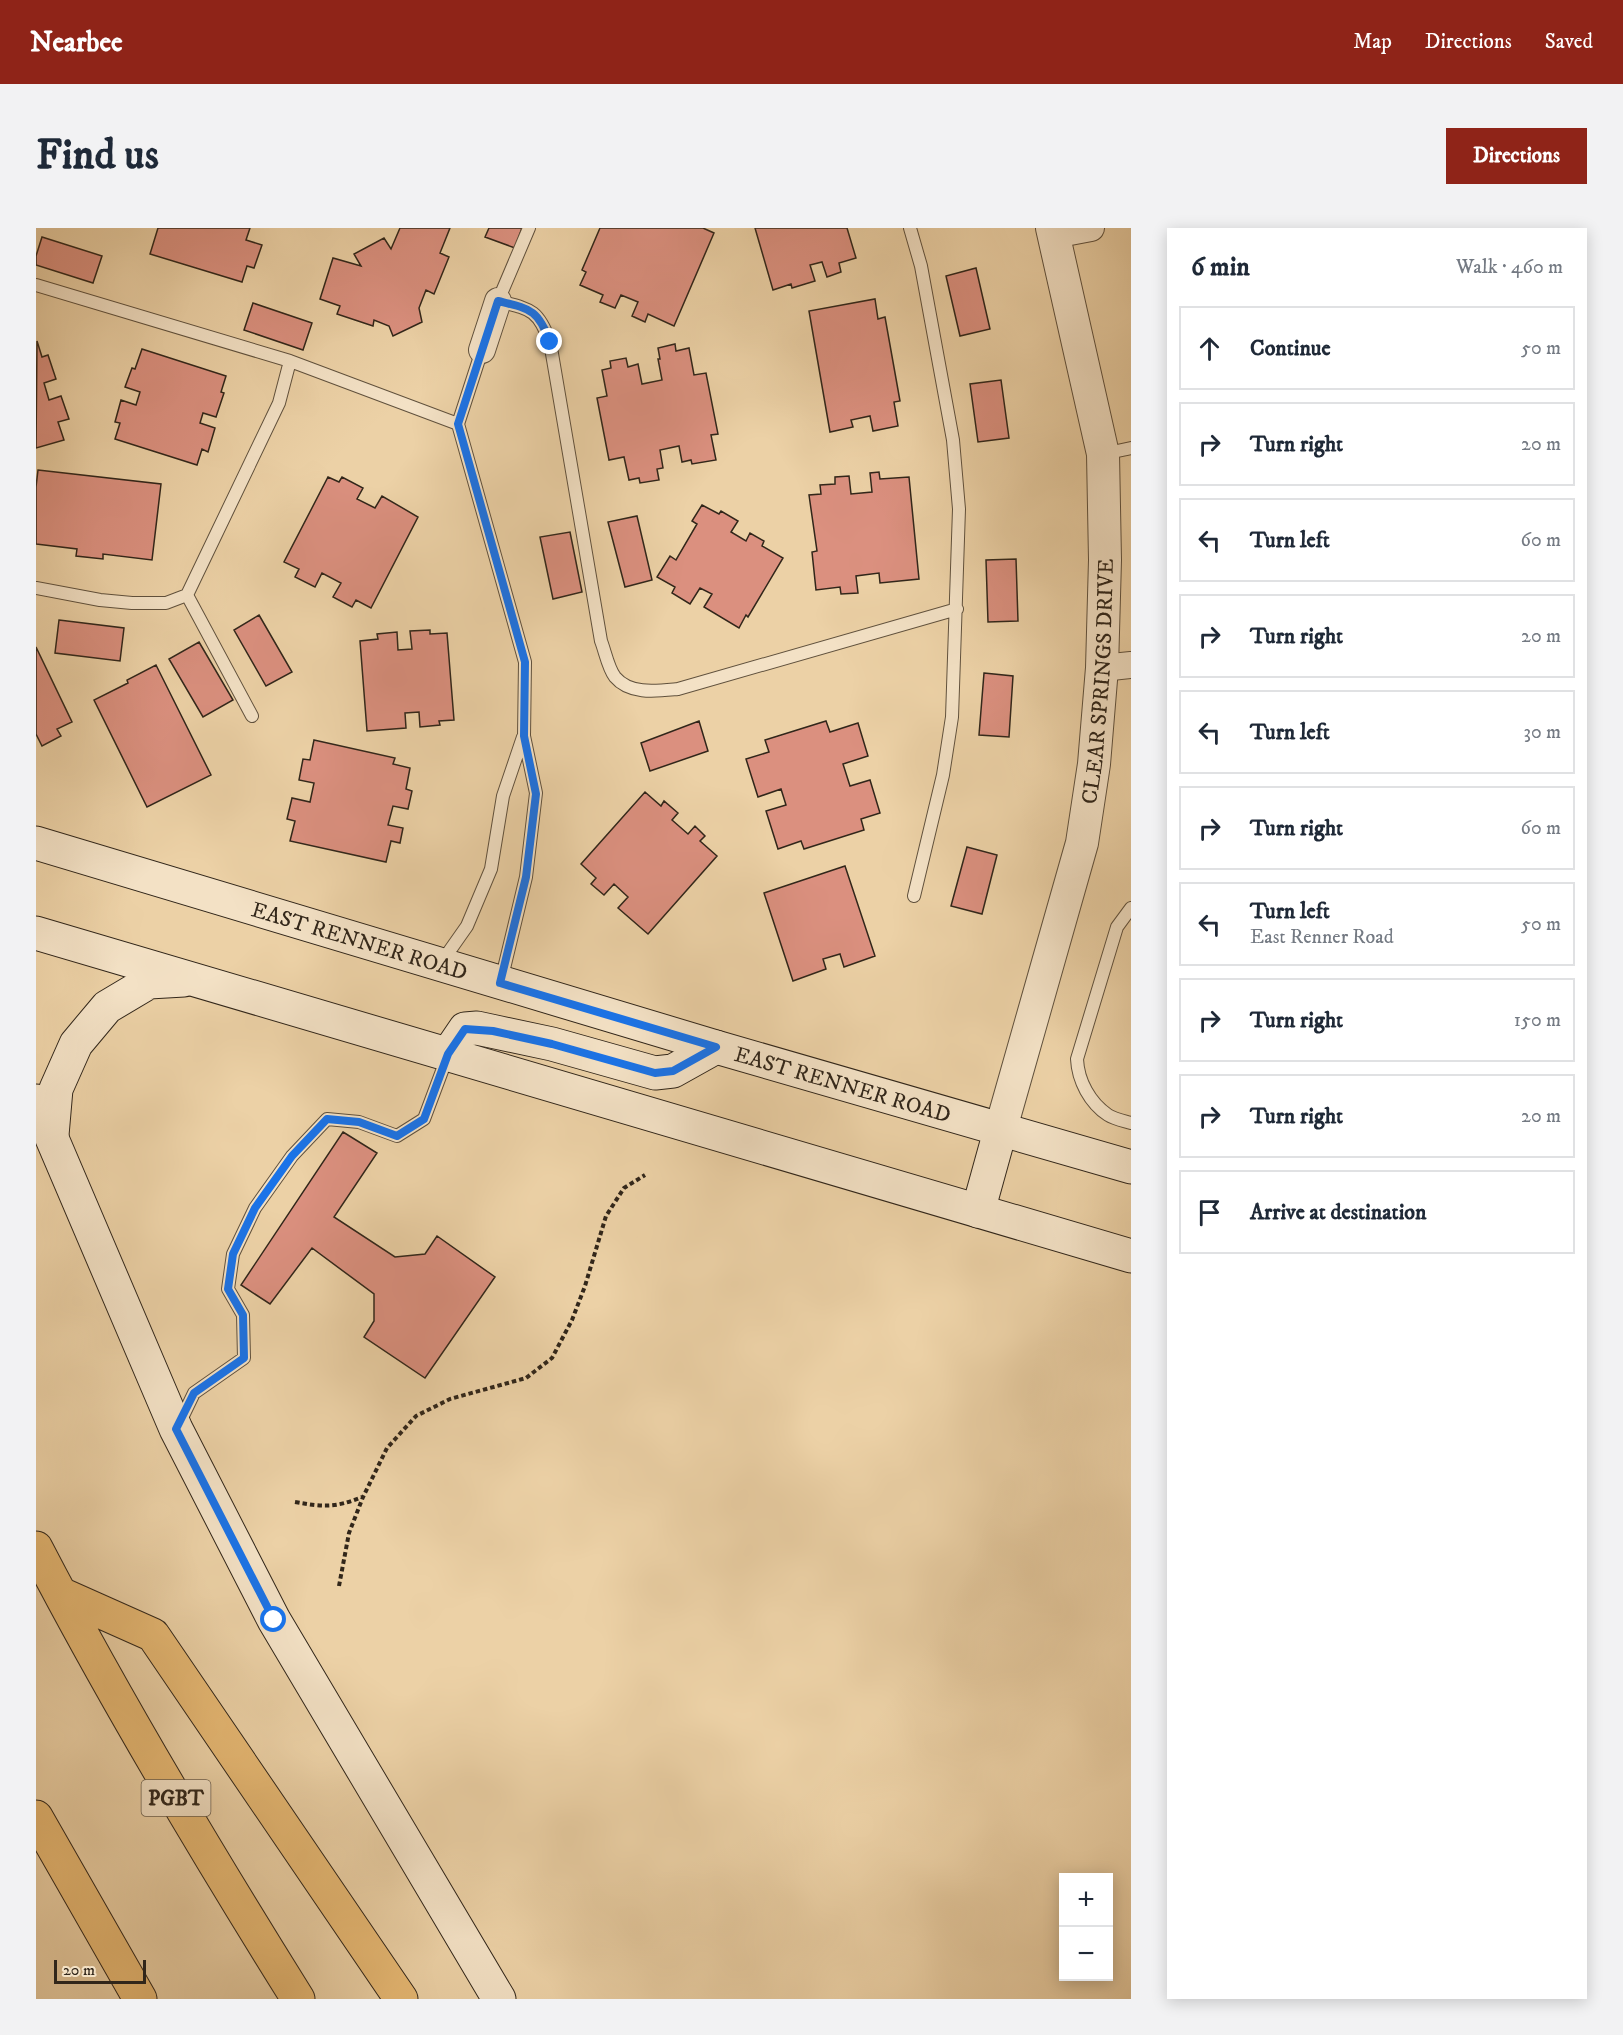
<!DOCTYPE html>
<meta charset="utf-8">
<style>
:root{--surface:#fff;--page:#f2f2f3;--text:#1f2937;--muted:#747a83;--line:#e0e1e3;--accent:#8f2418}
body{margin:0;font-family:"IM FELL DW Pica",serif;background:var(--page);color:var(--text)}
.controls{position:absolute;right:18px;bottom:18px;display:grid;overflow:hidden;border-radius:0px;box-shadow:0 3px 15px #0003}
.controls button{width:54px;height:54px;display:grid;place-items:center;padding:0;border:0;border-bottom:2px solid var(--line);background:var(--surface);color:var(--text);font:30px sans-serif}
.scale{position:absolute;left:18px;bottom:15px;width:92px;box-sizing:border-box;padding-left:6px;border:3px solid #31261a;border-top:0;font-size:16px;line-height:21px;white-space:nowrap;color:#31261a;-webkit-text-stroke:4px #f3e1c5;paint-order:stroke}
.stop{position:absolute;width:18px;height:18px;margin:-14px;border:4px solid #1a73e8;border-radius:50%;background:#fff}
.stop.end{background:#1a73e8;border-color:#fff;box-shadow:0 2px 6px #0008}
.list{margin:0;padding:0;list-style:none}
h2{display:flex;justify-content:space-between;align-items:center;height:78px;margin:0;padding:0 24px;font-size:26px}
h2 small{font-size:20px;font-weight:400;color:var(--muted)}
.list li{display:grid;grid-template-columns:39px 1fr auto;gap:18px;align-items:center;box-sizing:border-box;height:84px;margin:0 12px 12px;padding:0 12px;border:2px solid var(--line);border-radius:0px}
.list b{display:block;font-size:22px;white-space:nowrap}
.list p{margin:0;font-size:20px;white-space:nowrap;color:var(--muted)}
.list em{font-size:20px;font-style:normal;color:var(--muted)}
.icon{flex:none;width:33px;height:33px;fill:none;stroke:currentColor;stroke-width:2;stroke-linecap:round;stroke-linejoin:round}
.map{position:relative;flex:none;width:1095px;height:1771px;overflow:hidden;border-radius:0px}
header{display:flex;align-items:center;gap:36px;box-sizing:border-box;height:84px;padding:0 30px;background:var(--accent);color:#fff}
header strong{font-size:28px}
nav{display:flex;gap:33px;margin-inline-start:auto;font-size:21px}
.intro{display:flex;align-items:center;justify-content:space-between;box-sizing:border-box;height:144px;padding:0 36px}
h1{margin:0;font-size:42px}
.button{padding:15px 27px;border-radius:0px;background:var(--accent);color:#fff;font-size:21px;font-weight:700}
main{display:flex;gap:36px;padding:0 36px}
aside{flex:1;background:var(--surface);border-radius:0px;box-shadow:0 3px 15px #0003}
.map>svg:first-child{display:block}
.building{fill:#db907f;stroke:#31261a;stroke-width:1.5}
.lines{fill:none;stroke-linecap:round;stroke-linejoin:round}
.service-casing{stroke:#60513d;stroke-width:14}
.minor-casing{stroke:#60513d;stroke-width:28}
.tertiary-casing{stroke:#60513d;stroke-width:34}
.secondary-casing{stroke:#31261a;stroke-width:35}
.motorway-casing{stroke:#31261a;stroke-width:35}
.path{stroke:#31261a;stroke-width:4;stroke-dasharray:4.5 3;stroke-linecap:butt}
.service{stroke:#f3e1c5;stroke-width:12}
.minor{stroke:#f3e1c5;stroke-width:26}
.tertiary{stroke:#f3e1c5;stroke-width:32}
.secondary{stroke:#f3e1c5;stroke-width:33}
.motorway{stroke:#e6b873;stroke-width:33}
.route{stroke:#1a73e8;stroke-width:8}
.labels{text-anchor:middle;stroke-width:4.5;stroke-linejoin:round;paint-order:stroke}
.shield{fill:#f3e1c5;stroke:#6b5e4d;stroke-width:1.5}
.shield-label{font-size:21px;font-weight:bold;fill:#31261a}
.street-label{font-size:22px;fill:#31261a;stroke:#f3e1c5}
</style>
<header>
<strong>Nearbee</strong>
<nav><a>Map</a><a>Directions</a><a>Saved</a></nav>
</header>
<div class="intro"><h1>Find us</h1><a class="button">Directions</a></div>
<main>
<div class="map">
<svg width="1095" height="1771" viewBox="0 0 1095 1771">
<rect width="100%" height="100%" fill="#ecd1a6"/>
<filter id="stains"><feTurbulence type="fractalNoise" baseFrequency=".00333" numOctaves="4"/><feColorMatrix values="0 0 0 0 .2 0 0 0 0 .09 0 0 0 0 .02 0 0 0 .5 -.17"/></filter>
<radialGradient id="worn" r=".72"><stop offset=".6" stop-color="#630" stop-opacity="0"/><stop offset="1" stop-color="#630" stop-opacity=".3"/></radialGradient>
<path class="building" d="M 122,0 L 214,0 L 210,12 L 226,17 L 218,40 L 211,38 L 206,54 L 114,26 Z
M 364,0 L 414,0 L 404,25 L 413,29 L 398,66 L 390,62 L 383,80 L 386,94 L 357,108 L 353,98 L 338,92 L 337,98 L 301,86 L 304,78 L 284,71 L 297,30 L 325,38 L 318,26 L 348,10 L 355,21 Z
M 453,0 L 486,0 L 479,20 L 449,9 Z
M 564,0 L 667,0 L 678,5 L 638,98 L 612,86 L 609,94 L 596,88 L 602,74 L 585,67 L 579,80 L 564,74 L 567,67 L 544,57 L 550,44 L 546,42 Z
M 719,0 L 811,0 L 820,30 L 803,35 L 805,44 L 791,49 L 786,34 L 774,37 L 779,53 L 756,60 L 755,56 L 737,62 Z
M 6,9 L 66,28 L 57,55 L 0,37 L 0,28 Z
M 940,40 L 954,101 L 924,108 L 910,48 Z
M 839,71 L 842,91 L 849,89 L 864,173 L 858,174 L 862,198 L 837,203 L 834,188 L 815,192 L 817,199 L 794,204 L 773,83 Z
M 217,75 L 276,95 L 267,122 L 208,102 Z
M 1,113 L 6,129 L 12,127 L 20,151 L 8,155 L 13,172 L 25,168 L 33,191 L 22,194 L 28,212 L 0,220 Z
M 639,116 L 640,123 L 653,120 L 658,147 L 670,145 L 682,206 L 675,207 L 680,232 L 656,236 L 655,232 L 646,234 L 643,218 L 624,222 L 627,240 L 621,241 L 623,252 L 604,255 L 603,250 L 593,252 L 588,229 L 573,232 L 561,170 L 571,168 L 566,142 L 575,140 L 574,133 L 590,130 L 592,139 L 602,136 L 606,156 L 626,152 L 622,131 L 624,131 L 622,120 Z
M 106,121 L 190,148 L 185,164 L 188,165 L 180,189 L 167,185 L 164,195 L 179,200 L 172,224 L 166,221 L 161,237 L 79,211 L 84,195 L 79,194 L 85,172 L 100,177 L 104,164 L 89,159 L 96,140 L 99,141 Z
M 965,152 L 973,210 L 942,214 L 934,156 Z
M 2,242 L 125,256 L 116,332 L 67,326 L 67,331 L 40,328 L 41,321 L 0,316 L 0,259 Z
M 843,244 L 844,251 L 873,249 L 883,351 L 844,355 L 843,345 L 820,348 L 822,365 L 805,366 L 804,359 L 780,362 L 776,324 L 781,323 L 773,267 L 785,266 L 784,257 L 799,256 L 799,249 L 813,248 L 815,266 L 836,264 L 834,245 Z
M 292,249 L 303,254 L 306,249 L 327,260 L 321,271 L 339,280 L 346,268 L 382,289 L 335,380 L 320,372 L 316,379 L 297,369 L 305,355 L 286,345 L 279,359 L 259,349 L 263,341 L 248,334 Z
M 666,277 L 683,286 L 685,283 L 702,293 L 695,304 L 710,313 L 714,305 L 728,313 L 726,318 L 747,330 L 712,389 L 710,387 L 703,400 L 668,379 L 676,366 L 664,360 L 654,376 L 636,365 L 639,359 L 621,349 L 634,328 L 640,332 L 661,296 L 656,293 Z
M 601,288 L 616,352 L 589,359 L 572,294 Z
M 534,304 L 546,364 L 517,371 L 504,309 Z
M 980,331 L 982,393 L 952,394 L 950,332 Z
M 223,387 L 256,444 L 230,458 L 198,402 Z
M 23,392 L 88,400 L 84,433 L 19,425 Z
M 394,402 L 394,406 L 411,405 L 418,492 L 403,493 L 404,497 L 384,499 L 383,484 L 369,485 L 370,500 L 331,503 L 324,413 L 342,411 L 341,406 L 361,404 L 362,422 L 376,421 L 374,403 Z
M 163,414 L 197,472 L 167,489 L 133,431 Z
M 0,419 L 36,494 L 21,501 L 25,508 L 6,518 L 0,506 Z
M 120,437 L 175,547 L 111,579 L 58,472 L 92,455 L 91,452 Z
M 948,445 L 977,448 L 973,509 L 943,507 Z
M 663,493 L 672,523 L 614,543 L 605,515 Z
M 790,493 L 794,504 L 822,495 L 832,528 L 807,536 L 814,558 L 834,552 L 844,585 L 825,591 L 828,602 L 768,621 L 765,613 L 742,621 L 730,583 L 750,577 L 745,561 L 722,569 L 710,531 L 733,524 L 729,512 Z
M 278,512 L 359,530 L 357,536 L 374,540 L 370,561 L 376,563 L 372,581 L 357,578 L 352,597 L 367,600 L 364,615 L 355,613 L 350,634 L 254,613 L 259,593 L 251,591 L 256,570 L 274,574 L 278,555 L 263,552 L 267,531 L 274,532 Z
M 609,564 L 625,578 L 628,573 L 642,585 L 636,592 L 652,606 L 659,598 L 669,608 L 664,613 L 681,628 L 612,706 L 582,680 L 592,669 L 578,656 L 568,667 L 555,656 L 560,650 L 545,636 Z
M 931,619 L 961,627 L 946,686 L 915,678 Z
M 809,638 L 839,728 L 808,739 L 804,726 L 787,731 L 790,741 L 757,753 L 728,665 Z
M 307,904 L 341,925 L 298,989 L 359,1029 L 389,1026 L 401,1008 L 459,1049 L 389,1150 L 328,1109 L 338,1093 L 338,1066 L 276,1020 L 234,1076 L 205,1057 Z"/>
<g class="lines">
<defs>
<path id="service" d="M 493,0 L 462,73 C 494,81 502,81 514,114 L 565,413 C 569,423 572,440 579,449 C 594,467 621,463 642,461 L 921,381
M 874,0 L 885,38 L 917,212 L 923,281 L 916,489 L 907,547 L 878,668
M 0,57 L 254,133 L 422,196 L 489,434 L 488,508 L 500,565 L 490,649 L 465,753
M 422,196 L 446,122
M 1067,226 L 1095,220
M 0,360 L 64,372 L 96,375 L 130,375 L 151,367 L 243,175 L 254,133
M 151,367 L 216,488
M 1095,680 L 1081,699 L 1041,831 C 1042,853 1054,875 1072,887 C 1078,891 1088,893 1095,895
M 405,735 L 431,698 L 455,641 L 467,568 L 487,509
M 144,1194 L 158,1165 L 208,1130 L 207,1087 L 192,1061 L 197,1026 L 219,980 L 256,928 L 291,891 L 323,894 L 361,908 L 388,891 L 412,827"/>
<path id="minor" d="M 1018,7 L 1055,0
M 446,122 L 462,73
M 1066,440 L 1095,437"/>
<g id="tertiary">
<path id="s1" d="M 965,900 L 1046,615 L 1058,536 L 1066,440 L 1069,332 L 1067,226 L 1016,0"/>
</g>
<g id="secondary">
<path id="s2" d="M 0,615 L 680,819 L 1095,939"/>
<path d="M 0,705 L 1095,1028"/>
<path d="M 412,826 L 429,801 L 441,800 L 516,816 L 619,845 L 637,843 L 680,819"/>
<path d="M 0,873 L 140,1201 L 238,1392 L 463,1771"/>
<path d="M 16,907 L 20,861 L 40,816 L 71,779 L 113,754 L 148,752"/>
<path d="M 942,983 L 965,900"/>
</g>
<path id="motorway" d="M 0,1320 C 80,1474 170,1624 262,1771
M 25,1366 L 117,1407 L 365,1771
M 0,1589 L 104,1771"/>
</defs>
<use href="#service" class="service-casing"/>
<use href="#minor" class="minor-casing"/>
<use href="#tertiary" class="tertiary-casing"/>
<use href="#secondary" class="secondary-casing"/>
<use href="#motorway" class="motorway-casing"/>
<path class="path" d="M 259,1274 C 287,1279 299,1280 326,1269
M 303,1358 L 313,1305 L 327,1269 L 351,1220 L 380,1188 L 414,1171 L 490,1150 L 516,1130 L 536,1092 L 549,1058 L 570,988 L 588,960 L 609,947"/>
<use href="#service" class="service"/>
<use href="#minor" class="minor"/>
<use href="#tertiary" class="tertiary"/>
<use href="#secondary" class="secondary"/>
<use href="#motorway" class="motorway"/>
</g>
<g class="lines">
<path class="route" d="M 238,1392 L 140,1201 L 158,1165 L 208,1130 L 207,1087 L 192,1061 L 197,1026 L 219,980 L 256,928 L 291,891 L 323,894 L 361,908 L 388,891 L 412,826 L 429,801 L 457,803 L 516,816 L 619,845 L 637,843 L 680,819 L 464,755 L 490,649 L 500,566 L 488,508 L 489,434 L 422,196 L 462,73 C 494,81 502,81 514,114"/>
</g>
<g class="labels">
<rect class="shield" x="105.5" y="1552" width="69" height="36" rx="4.5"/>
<g class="shield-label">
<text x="140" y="1577">PGBT</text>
</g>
<g class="street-label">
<text dy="8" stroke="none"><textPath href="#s1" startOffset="459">CLEAR SPRINGS DRIVE</textPath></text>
<text dy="8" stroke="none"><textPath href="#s2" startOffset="338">EAST RENNER ROAD</textPath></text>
<text dy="8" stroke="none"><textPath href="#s2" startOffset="842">EAST RENNER ROAD</textPath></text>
</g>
</g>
<rect width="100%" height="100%" filter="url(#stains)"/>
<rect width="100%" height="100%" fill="url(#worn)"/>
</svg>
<div class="controls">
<button>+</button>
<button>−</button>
</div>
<div class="scale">20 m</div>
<div class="stop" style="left:238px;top:1392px"></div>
<div class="stop end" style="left:514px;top:114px"></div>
</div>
<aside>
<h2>6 min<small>Walk · 460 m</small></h2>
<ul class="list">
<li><svg class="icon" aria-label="ahead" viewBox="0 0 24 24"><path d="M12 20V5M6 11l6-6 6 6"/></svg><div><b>Continue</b></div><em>50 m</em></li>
<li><svg class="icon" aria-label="right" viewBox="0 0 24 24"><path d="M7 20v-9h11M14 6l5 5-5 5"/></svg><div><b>Turn right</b></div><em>20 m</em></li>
<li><svg class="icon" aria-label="left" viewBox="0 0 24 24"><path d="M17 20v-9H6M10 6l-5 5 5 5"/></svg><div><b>Turn left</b></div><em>60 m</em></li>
<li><svg class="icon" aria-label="right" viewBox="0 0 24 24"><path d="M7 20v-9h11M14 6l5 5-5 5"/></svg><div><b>Turn right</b></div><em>20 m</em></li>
<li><svg class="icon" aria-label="left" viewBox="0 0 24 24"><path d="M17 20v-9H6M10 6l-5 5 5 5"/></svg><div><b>Turn left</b></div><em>30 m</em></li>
<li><svg class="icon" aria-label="right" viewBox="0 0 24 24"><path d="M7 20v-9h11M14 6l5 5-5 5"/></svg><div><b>Turn right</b></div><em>60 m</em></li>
<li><svg class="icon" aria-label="left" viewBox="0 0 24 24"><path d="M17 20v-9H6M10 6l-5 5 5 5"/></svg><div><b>Turn left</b><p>East Renner Road</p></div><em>50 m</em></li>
<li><svg class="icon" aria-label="right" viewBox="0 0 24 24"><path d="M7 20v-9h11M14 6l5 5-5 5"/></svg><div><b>Turn right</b></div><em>150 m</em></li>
<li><svg class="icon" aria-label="right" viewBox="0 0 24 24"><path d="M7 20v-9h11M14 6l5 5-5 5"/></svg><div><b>Turn right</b></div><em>20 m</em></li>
<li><svg class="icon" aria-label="arrive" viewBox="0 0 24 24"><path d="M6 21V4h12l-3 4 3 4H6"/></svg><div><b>Arrive at destination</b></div></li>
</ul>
</aside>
</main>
